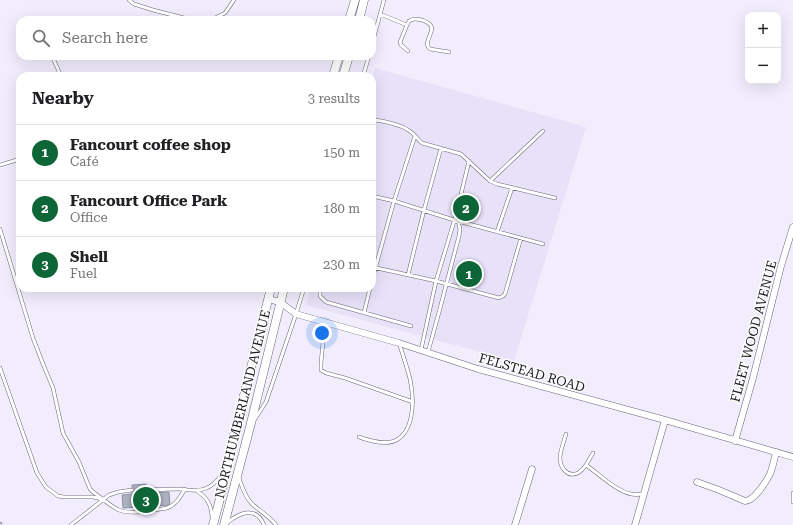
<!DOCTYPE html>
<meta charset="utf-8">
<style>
:root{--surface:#fff;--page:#f2f2f2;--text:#202124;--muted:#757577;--line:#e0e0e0;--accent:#0e6638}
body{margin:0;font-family:"Roboto Serif",serif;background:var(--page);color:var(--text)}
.controls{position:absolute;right:12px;top:12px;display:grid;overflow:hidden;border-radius:8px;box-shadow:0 4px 16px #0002}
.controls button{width:36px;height:36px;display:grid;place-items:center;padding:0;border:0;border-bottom:1px solid var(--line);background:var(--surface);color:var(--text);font:20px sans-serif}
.you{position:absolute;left:322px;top:333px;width:14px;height:14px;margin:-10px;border:3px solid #fff;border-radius:50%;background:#1a73e8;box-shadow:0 0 0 6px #1a73e833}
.badge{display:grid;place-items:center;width:26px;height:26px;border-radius:50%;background:var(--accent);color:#fff;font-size:13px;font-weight:700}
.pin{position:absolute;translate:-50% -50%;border:2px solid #fff;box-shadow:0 1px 4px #0006}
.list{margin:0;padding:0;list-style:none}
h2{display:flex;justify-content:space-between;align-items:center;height:52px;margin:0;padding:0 16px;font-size:17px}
h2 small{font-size:13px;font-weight:400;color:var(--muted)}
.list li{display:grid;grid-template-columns:26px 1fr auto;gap:12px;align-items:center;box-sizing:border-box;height:56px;padding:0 16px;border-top:1px solid var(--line)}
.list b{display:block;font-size:15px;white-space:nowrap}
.list p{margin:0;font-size:13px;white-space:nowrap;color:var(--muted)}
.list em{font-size:13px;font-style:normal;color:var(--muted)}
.icon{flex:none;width:22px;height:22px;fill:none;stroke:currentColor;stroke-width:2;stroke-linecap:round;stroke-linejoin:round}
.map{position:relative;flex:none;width:793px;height:525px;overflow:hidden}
.search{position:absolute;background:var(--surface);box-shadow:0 4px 16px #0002;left:16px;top:16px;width:360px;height:44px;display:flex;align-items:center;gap:10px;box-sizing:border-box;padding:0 14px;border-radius:12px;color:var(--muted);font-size:15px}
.panel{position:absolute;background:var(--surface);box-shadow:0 4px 16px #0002;left:16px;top:72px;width:360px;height:220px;border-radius:12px}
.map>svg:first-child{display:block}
.built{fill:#e8e2f9}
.building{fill:#acb1c0;stroke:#8d93a1}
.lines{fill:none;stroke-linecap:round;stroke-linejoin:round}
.lane-casing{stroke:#696573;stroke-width:4}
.street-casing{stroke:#696573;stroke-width:7}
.secondary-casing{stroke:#696573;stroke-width:9}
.path{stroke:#97939f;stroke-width:1.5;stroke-dasharray:3 2;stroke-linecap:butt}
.lane{stroke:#fff;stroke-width:3}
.street{stroke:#fff;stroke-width:6}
.secondary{stroke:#fff;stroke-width:8}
.labels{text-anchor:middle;stroke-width:3;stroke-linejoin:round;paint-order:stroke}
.street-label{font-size:13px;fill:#1b1a1f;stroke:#fdfdfd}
</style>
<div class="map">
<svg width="793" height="525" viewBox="0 0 793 525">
<rect width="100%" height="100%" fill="#f2edfd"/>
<path class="built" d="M 375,68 L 586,127 L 514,361 L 306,305 L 311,288 L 372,288 L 372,79 Z"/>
<path class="building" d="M 146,484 L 147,493 L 169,492 L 170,505 L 123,508 L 122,495 L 132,494 L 132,485 Z"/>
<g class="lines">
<defs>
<path id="lane" d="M 129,0 L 134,4 L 153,10 L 192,20
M 380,14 L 407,25 L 400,42 L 401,45 L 408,51
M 211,20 L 225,13 L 234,0
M 407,25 L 409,21 C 414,18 417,19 422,20 C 424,21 426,21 428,23 C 439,29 421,42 430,49 L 449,52
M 372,44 L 384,0
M 52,56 L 61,76
M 363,76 L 369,56
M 372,120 C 380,120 402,125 408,130 C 414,133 417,139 422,143 L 461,154 L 490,181 L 497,184 L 555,198
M 0,165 L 20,159
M 490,181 L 543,131
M 372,196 L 394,201 L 454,220 L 543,244
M 0,229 L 33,338 L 43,364 L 53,388 L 63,433 L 79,462 L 90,489 L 93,492 C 102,498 110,506 119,510 C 131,515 154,510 167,508 C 176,505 180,497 185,489
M 497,232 L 512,188
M 372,267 L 436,281 L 499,298 L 503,296 L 505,294 L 521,238
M 408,275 L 424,210 L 441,148
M 372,280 L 394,201 L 415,136
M 320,288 L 320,296 L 326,302 L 411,326
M 364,313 L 370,288
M 325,322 L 321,363 L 321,370 L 326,373 L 345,378 L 413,402
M 421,350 L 436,281 L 456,215 L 469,161
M 428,352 L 438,316 L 459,236 L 460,229 L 458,221
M 0,368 L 37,473 L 46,487 L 58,496 L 64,497 L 93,497 L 102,499
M 255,419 L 266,402 L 296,314 L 304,288
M 566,434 C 564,441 560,451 560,458 C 560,467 567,478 578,473 C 581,471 584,468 586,465 C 599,474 616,491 631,494 C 635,495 640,494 644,494
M 359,437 C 370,441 388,446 398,439 C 415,428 414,397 410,379 C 407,367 403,355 399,343
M 586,465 L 593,453
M 239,478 C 242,487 245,497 252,504 C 260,511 269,516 276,525
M 146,489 C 157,490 167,489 178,489 C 184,489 190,491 197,490 C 208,490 216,483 222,474
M 196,490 C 207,498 211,503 212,517
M 793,493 L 793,502
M 227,523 C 239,513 256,505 264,525
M 71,525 L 109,495 L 118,492 L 132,490"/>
<path id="street" d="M 268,299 L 280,302 L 296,314 L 399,343 L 478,369 L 665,420 L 793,457
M 735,441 L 753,378 L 781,266 L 793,227
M 697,482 L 719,490 L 745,501 C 754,501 766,482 770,474 C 773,467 774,460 776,452
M 515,525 L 532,469
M 635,525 L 665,420"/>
<path id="secondary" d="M 349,20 L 355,0
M 359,20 L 364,0
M 333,76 L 339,56
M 343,76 L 349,56
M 213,525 L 221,495 L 234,435 L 271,288
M 224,525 L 250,427 L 284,288"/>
</defs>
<use href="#lane" class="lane-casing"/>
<use href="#street" class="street-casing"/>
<use href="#secondary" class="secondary-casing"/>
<path class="path" d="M 0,522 L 3,525"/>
<use href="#lane" class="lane"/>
<use href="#street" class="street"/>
<use href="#secondary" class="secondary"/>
</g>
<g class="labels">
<g class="street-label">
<text transform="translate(753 331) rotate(-75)" y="5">FLEET WOOD AVENUE</text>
<text transform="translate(532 372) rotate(16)" y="5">FELSTEAD ROAD</text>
<text transform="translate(242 404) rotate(-76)" y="5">NORTHUMBERLAND AVENUE</text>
</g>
</g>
</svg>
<div class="controls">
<button>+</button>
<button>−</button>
</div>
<div class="you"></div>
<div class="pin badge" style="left:469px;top:274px">1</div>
<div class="pin badge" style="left:466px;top:208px">2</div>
<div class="pin badge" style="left:146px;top:500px">3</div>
<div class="search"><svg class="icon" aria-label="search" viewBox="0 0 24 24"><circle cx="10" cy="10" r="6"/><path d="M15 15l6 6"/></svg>Search here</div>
<section class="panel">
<h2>Nearby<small>3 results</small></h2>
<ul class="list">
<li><span class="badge">1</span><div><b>Fancourt coffee shop</b><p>Café</p></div><em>150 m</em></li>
<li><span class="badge">2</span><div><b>Fancourt Office Park</b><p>Office</p></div><em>180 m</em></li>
<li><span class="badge">3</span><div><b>Shell</b><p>Fuel</p></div><em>230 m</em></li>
</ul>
</section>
</div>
